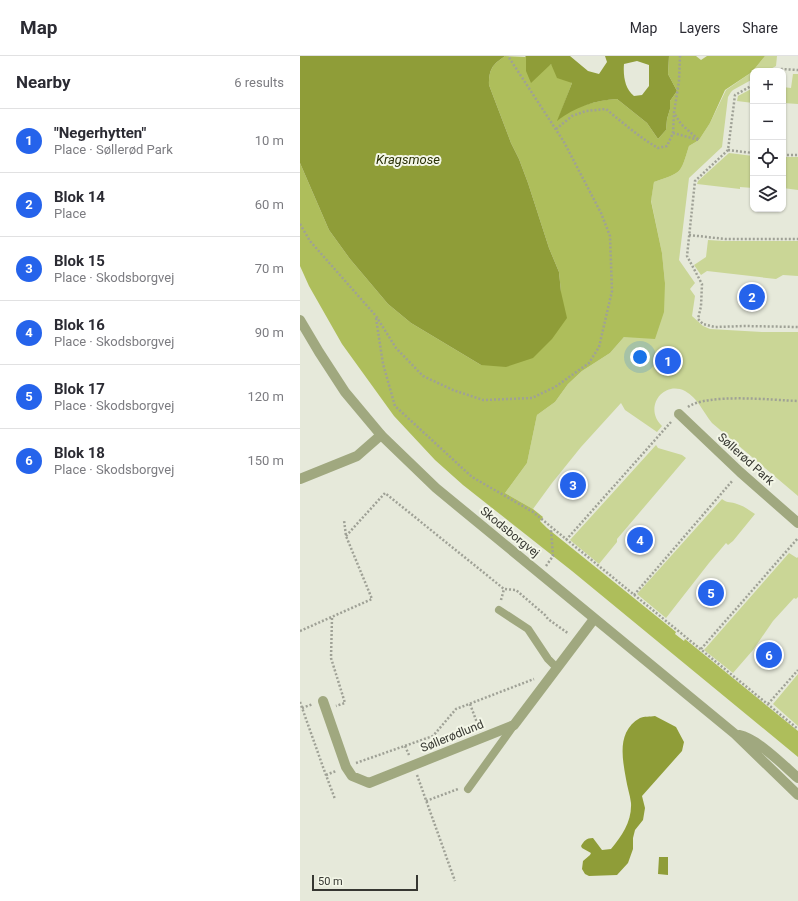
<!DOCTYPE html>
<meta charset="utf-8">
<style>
:root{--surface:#fff;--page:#f2f2f3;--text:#2b2b33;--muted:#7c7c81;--line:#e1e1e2;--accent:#2563eb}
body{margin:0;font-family:Roboto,sans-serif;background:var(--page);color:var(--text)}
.controls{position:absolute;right:12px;top:12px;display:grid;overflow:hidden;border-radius:8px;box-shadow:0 1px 3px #0004}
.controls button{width:36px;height:36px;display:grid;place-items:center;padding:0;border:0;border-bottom:1px solid var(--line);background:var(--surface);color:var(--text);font:20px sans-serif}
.scale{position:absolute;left:12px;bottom:10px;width:106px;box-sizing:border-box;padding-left:4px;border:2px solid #363731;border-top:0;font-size:11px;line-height:14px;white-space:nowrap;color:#363731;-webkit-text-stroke:3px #f3f6e7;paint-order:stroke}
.you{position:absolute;left:340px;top:301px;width:14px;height:14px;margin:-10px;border:3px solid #fff;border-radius:50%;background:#1a73e8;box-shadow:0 0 0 6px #1a73e833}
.badge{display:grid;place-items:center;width:26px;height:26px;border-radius:50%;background:var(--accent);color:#fff;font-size:13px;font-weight:700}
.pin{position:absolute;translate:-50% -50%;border:2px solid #fff;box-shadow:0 1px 4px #0006}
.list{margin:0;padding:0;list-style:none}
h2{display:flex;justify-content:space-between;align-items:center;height:52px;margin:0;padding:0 16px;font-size:17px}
h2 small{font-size:13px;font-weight:400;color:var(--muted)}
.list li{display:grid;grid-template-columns:26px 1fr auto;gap:12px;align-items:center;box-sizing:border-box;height:64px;padding:0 16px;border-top:1px solid var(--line)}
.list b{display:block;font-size:15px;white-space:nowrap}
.list p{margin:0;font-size:13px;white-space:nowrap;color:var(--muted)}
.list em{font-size:13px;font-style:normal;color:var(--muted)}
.icon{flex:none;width:22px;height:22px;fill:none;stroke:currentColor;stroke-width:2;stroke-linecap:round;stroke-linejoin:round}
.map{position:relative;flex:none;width:498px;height:845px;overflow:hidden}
header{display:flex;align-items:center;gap:24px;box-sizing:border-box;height:56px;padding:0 20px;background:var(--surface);border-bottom:1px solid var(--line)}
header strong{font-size:19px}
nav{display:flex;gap:22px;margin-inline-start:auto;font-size:14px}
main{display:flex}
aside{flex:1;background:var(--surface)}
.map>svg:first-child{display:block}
.green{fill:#cad696}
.forest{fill:#aebe5b}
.water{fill:#8f9d38;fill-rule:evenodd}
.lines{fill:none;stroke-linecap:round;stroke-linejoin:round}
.path{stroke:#9fa196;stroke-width:2.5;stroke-dasharray:2 2;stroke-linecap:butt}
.service{stroke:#a0a87f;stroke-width:8}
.minor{stroke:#a0a87f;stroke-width:10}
.tertiary{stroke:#a0a87f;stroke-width:10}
.labels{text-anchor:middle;stroke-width:4;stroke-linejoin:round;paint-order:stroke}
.street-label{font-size:12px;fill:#363731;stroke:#f3f6e7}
.water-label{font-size:13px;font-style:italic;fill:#2b3106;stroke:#f3f6e7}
</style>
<header>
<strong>Map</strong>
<nav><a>Map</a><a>Layers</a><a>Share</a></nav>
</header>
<main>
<aside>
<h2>Nearby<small>6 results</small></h2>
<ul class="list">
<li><span class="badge">1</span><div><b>&quot;Negerhytten&quot;</b><p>Place · Søllerød Park</p></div><em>10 m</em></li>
<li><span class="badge">2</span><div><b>Blok 14</b><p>Place</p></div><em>60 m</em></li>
<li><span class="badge">3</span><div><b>Blok 15</b><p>Place · Skodsborgvej</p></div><em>70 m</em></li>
<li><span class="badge">4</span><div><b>Blok 16</b><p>Place · Skodsborgvej</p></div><em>90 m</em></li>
<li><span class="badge">5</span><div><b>Blok 17</b><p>Place · Skodsborgvej</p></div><em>120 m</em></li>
<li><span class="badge">6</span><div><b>Blok 18</b><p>Place · Skodsborgvej</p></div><em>150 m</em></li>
</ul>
</aside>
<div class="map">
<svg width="498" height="845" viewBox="0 0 498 845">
<rect width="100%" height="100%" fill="#e6e9da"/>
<path class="green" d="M 465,0 L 477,0 L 476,10 L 467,15 L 453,15 L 453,23 L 433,34 L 431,36 L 428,41 L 422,91 L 389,122 L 379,204 L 395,227 L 390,233 L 395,240 L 392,260 L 403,270 L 410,273 L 462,276 L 498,276 L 498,440 L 412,367 C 403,356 398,342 385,335 C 363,324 343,352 362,370 L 357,376 L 325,354 L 321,347 L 281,391 L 252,427 L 233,453 L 205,437 L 227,407 L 237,359 L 255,346 L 268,328 L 282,315 L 310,297 L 324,281 L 365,227 L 362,197 L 351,144 L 354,126 C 382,116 380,119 389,90 L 399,84 L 410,67 L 426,34 L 452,16 Z
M 493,18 L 498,18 L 498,48 L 483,47 L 483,31 L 491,32 Z
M 453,32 L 453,47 L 437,45 L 438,40 Z
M 429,97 L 453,100 L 453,132 L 440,131 L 440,133 L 397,128 L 398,125 Z
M 483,101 L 498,101 L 498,134 L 483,132 Z
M 408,184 L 424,185 L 498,185 L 498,220 L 483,219 L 476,223 L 407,215 L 401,219 L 394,209 L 406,201 Z
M 356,389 L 358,392 L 382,399 L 386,402 L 317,483 L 317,486 L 299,508 L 270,484 Z
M 422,443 C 428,448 431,445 437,448 C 444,450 449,454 455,458 L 433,485 L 428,489 L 426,487 L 409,507 L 366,562 L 337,538 Z
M 489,497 L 497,502 L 498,501 L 498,541 L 496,543 L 494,542 L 473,565 L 453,594 L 433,617 L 404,594 Z
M 498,618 L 498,670 L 473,648 Z"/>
<path class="forest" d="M 205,0 L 226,1 L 226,15 L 251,8 L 272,27 L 258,64 C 261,62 264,58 268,56 C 282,48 301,44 317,43 L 347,67 L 358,83 L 366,74 L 367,63 L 370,53 L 370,45 L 377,35 L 368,18 L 369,0 L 396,0 L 401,4 L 407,0 L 465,0 L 452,16 L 425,34 L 410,67 L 399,84 L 389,90 C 380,119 382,116 354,126 L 351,145 L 362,197 L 365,227 L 364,256 L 355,283 L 324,281 L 310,297 L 282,315 L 268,328 L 255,346 L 237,359 L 227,407 L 205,437 L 233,453 L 243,461 L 240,465 L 247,472 L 376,576 L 375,578 L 384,585 L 385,583 L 498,675 L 498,701 L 272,515 L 163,429 L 135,404 L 94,360 L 42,288 L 9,230 L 0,210 L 0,107 L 29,174 L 50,203 L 88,248 L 111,267 L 181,309 L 261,236 L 259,216 L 249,192 L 228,127 L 219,103 L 211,87 L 189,29 C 189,13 192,9 205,0 Z"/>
<path class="water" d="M 0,0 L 205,0 C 192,9 189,13 189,29 L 211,87 L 219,103 L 228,127 L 249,192 L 259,216 L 261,236 L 267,262 L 252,283 L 233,302 L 206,311 L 181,309 L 111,267 L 88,248 L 50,203 L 29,174 L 0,107 Z
M 225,0 L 270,0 L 288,15 L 299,18 L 307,6 L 305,0 L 369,0 L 368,18 L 377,35 L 370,45 L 370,53 L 367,63 L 366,74 L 358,83 L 347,67 L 317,43 C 295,44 275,51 257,65 L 272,27 L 257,22 L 251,8 L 231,27 L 226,15 L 226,1 ZM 337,5 L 349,9 L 349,30 L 342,39 L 334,40 C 325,33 323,20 324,8 Z
M 355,660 L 376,671 L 384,686 L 382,695 L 342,740 L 345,752 L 343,764 L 335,774 L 333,782 L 333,793 L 328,807 L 317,819 L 289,820 L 285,818 L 282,813 L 283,805 L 290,799 L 291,797 L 282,792 L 281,790 C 284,785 286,782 293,782 L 302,794 L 311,793 C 322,780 332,765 331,747 C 330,739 327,730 326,723 C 322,701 317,675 340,662 C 344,660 350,661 355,660 Z
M 359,801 L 368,801 L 368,819 L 358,818 Z"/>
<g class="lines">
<path class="path" d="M 477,15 L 482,13 L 498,14
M 453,29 L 435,39 L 428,94 L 395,125 L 387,200 L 402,228 L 401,250 L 398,263 L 403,268 L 415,271 L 445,270 L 498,271
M 256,73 L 272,60 L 286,55 L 306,53 C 323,67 339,81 358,92 L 367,90 L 373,77 L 374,57 L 379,25 L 380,0
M 373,77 L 399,84 L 381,68 L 374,57
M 428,94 L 453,97
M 483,99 L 498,99
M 0,168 L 10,185 L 76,260 L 96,292 L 123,320 L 153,334 L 183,344 L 232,342 L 255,331 L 289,307 L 299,291 L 312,235 L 310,180 L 301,157 L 264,86 L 208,0
M 389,179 L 425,183 L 498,183
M 76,262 L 83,308 L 95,350 L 172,421 L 233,456 L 498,673
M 388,351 C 407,337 473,344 498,345
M 46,480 L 85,437 L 204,533 L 216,534 L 245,559 L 248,563 L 269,578
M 266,484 L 371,366
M 246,510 L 253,500 L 251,473
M 334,539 L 433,424
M 201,544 L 204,533
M 32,562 L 31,602 L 45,647 L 36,650
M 0,575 L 72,543 L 46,480 L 44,464
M 401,593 L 498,482
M 0,646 L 23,711 L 35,743
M 170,648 L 179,672
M 468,648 L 498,614
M 2,652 L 13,648
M 105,690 L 109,699
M 56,707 L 133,680 L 156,653 L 234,623
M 26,719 L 36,715
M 117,719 L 155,825
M 126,745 L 158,733"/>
<path class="service" d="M 199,554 L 228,573 L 248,603 L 257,612
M 168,733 L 214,669"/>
<path class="minor" d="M 379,358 L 440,416 L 498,467
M 0,423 L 57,400 L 81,379
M 23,645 L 46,711 L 52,720 L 69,727 L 214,669 L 294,563"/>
<path class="tertiary" d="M 0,264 L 19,296 L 45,336 L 81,379 L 136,432 L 435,678 L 498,739
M 439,679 C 458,683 483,709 498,722"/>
</g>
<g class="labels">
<g class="street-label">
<text transform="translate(446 403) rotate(42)" y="4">Søllerød Park</text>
<text transform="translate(210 476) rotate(39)" y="4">Skodsborgvej</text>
<text transform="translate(152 680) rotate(-22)" y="4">Søllerødlund</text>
</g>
<g class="water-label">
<text x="108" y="108">Kragsmose</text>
</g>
</g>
</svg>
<div class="controls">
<button>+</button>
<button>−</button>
<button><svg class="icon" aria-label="locate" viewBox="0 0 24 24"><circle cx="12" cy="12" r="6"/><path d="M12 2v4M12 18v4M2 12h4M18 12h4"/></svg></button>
<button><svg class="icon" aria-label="layers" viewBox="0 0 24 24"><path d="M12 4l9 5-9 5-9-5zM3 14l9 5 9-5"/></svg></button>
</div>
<div class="scale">50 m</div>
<div class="you"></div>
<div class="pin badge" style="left:368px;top:305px">1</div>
<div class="pin badge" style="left:452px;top:241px">2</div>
<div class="pin badge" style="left:273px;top:429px">3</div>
<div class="pin badge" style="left:340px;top:484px">4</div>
<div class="pin badge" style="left:411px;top:537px">5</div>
<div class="pin badge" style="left:469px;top:599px">6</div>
</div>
</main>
